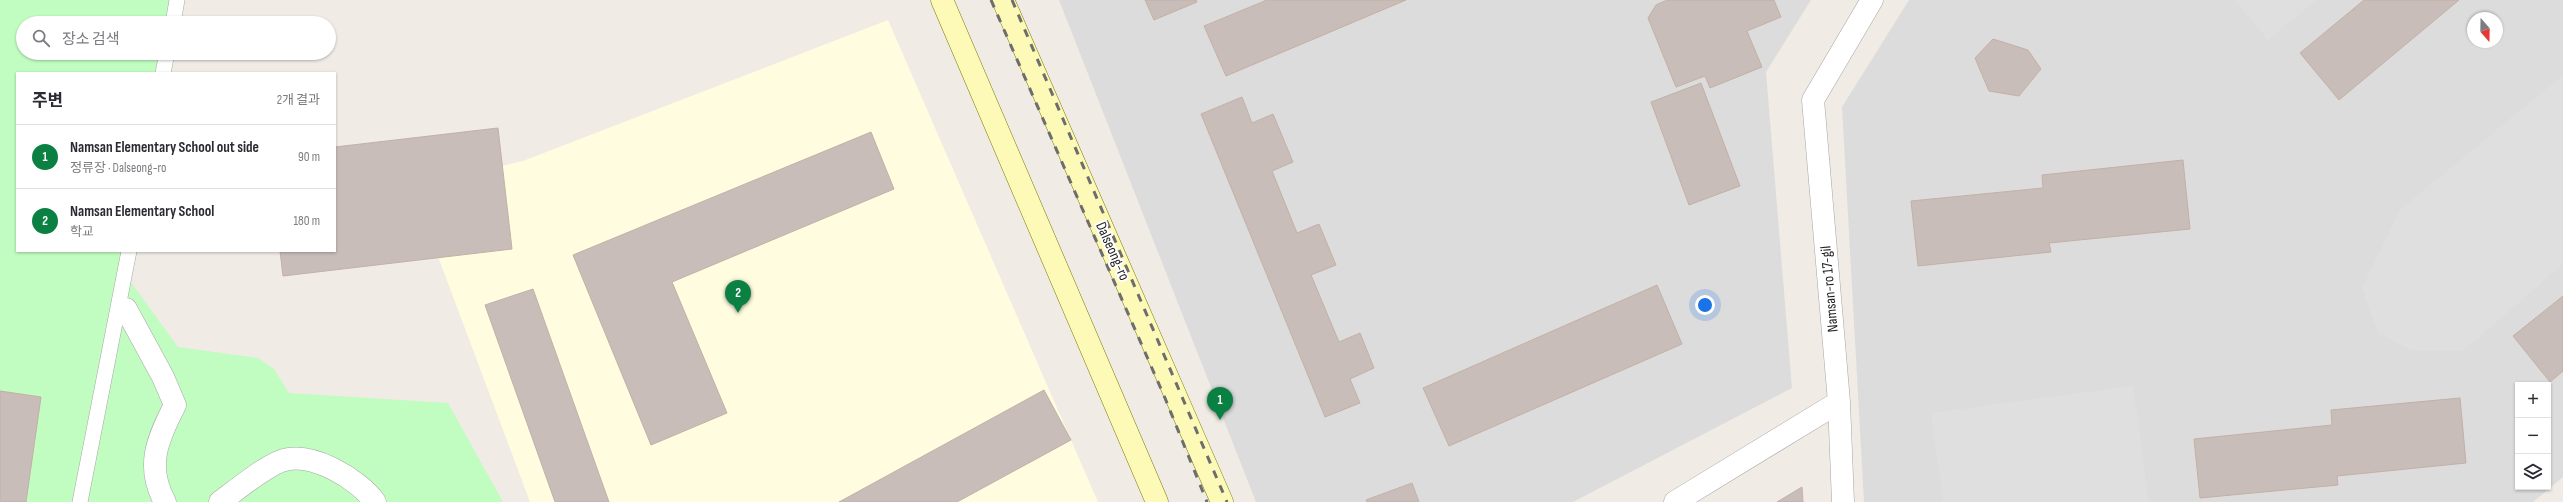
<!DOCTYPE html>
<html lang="ko">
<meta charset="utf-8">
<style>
:root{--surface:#fff;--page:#f2f2f3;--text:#2b2b33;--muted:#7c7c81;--line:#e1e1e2;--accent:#0b8043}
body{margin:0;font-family:"Sofia Sans Condensed","Noto Sans KR",sans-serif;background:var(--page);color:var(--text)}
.controls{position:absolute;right:12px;bottom:12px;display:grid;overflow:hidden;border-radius:0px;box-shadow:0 1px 3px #0004}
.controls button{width:36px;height:36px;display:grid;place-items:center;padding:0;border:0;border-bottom:1px solid var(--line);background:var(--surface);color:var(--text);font:20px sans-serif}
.compass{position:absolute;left:2467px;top:12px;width:36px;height:36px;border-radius:50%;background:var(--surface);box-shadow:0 1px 3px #0004;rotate:160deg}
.you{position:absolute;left:1705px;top:305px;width:14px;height:14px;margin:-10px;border:3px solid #fff;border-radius:50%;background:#1a73e8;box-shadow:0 0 0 6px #1a73e833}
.badge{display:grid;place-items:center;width:26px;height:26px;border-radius:50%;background:var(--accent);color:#fff;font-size:13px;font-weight:700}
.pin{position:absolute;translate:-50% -33px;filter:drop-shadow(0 1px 2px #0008)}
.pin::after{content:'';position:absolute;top:21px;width:14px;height:12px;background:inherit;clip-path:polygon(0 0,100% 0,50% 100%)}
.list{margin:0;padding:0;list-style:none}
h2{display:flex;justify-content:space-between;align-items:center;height:52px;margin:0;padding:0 16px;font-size:17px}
h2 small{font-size:13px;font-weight:400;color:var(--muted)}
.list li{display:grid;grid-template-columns:26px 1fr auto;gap:12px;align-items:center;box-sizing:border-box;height:64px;padding:0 16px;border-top:1px solid var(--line)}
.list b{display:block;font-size:15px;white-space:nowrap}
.list p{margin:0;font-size:13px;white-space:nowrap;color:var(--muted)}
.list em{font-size:13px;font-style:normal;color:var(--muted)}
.icon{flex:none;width:22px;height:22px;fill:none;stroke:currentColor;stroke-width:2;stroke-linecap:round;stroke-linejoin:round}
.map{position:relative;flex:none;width:2563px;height:502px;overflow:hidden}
.search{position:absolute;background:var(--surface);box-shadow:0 1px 3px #0004;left:16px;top:16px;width:320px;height:44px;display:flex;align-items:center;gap:10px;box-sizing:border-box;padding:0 14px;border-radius:22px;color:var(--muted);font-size:15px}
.panel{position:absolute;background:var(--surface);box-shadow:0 1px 3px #0004;left:16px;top:72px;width:320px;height:180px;border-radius:0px}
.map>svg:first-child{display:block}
.residential{fill:#dddcdc;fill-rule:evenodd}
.education{fill:#fffcdf}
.park{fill:#c1fcc0}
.parking{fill:#dfdfdf}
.building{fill:#c8bdb8;stroke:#c3b0a6}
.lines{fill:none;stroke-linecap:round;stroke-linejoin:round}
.lane-casing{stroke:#a6a6a6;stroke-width:16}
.street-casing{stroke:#a6a6a6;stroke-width:23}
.secondary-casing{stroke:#7c7c00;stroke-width:23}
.lane{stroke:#fff;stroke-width:15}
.street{stroke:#fff;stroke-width:22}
.secondary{stroke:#fdf9b6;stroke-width:22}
.rail{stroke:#6d6d6d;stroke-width:3;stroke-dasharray:8 8;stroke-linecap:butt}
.labels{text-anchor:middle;stroke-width:4;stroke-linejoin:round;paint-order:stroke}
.street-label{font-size:15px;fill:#1f1f1f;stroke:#fff}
</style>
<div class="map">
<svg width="2563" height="502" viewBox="0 0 2563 502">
<rect width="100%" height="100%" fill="#f0ebe5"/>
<path class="residential" d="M 1059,0 L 1811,0 L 1766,72 L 1792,388 L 1573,502 L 1256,502 Z
M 1909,0 L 2563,0 L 2563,477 L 2533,502 L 1864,502 L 1842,107 ZM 2473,18 L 2497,18 L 2497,42 L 2473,42 ZM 2518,385 L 2548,385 L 2548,487 L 2518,487 Z"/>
<path class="education" d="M 888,20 L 1098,502 L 530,502 L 412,187 L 523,161 Z"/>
<path class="park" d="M 0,0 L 178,0 L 174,23 L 23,23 L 23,53 L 169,53 L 165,73 L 17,73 L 17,251 L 135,251 L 130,281 L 178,347 L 258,358 L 274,369 L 289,393 L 448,403 L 503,502 L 0,502 Z"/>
<path class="parking" d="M 2235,0 L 2316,0 L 2268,40 Z
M 2563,75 L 2563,264 L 2463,351 L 2410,350 L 2378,333 L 2362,288 L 2400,210 Z
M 2133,386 L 2149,502 L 1943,502 L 1931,413 Z"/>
<path class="building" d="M 1145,0 L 1196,0 L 1197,2 L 1154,20 Z
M 1267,0 L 1406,0 L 1226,76 L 1204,26 Z
M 1667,0 L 1774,0 L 1781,17 L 1747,31 L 1762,67 L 1710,88 L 1705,76 L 1676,87 L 1648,18 L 1656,5 Z
M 2364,0 L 2459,0 L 2339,100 L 2300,53 Z
M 1993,39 L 2028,50 L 2041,69 L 2019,96 L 1989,91 L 1975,58 Z
M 1701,83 L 1740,186 L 1689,205 L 1651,102 Z
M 1242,97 L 1252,123 L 1273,114 L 1293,162 L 1272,171 L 1297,233 L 1319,224 L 1336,265 L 1311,275 L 1339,342 L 1360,333 L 1374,368 L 1350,379 L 1360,403 L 1325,417 L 1201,114 Z
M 498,128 L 512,249 L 283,276 L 280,251 L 335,251 L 335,147 Z
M 871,132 L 894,189 L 672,282 L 727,413 L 651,445 L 573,255 Z
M 2183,160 L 2190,229 L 2049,243 L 2051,252 L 1918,266 L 1911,201 L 2043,188 L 2042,175 Z
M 1657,285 L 1682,344 L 1449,446 L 1423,388 Z
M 533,289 L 609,502 L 555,502 L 485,305 Z
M 2563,296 L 2563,371 L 2550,382 L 2513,336 Z
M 1044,390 L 1071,440 L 957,502 L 839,502 Z
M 0,391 L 41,397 L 26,502 L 0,502 Z
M 2460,398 L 2466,463 L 2337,476 L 2338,485 L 2200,498 L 2194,439 L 2332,425 L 2331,410 Z
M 1412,483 L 1419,502 L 1367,502 L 1366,500 Z
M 1802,487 L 1803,502 L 1777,502 Z"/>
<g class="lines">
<defs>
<path id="lane" d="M 173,23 L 177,0
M 163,73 L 167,53
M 80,502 L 129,251"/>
<path id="street" d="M 126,309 L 163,377 L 175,405 C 158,438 145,466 165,502
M 220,502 C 236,490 263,468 281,461 C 311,450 358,479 375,502
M 1675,502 L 1839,402
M 1843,502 L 1839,402 L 1813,100 L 1872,0"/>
<path id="secondary" d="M 942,0 L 1157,502
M 1003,0 L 1222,502"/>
</defs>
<use href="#lane" class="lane-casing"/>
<use href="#street" class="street-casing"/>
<use href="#secondary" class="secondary-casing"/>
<use href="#lane" class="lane"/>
<use href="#street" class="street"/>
<use href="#secondary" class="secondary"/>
<path class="rail" d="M 991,0 L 1165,398 L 1207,502
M 1012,0 L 1227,502"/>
</g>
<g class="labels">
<g class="street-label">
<text transform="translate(1113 251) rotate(66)" y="5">Dalseong-ro</text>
<text transform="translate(1829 289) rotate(-95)" y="5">Namsan-ro 17-gil</text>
</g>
</g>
</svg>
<div class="controls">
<button>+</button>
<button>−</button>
<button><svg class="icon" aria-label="layers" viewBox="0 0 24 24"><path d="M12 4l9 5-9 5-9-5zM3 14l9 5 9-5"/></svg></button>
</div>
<svg class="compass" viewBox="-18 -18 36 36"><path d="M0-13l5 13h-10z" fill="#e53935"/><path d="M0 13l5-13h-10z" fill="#7c7c81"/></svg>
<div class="you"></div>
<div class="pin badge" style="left:1220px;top:420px">1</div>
<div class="pin badge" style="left:738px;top:313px">2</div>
<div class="search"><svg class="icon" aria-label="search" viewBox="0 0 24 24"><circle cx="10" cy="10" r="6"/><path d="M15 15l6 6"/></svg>장소 검색</div>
<section class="panel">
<h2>주변<small>2개 결과</small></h2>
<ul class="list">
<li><span class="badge">1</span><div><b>Namsan Elementary School out side</b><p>정류장 · Dalseong-ro</p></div><em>90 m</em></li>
<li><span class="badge">2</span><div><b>Namsan Elementary School</b><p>학교</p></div><em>180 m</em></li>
</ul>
</section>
</div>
